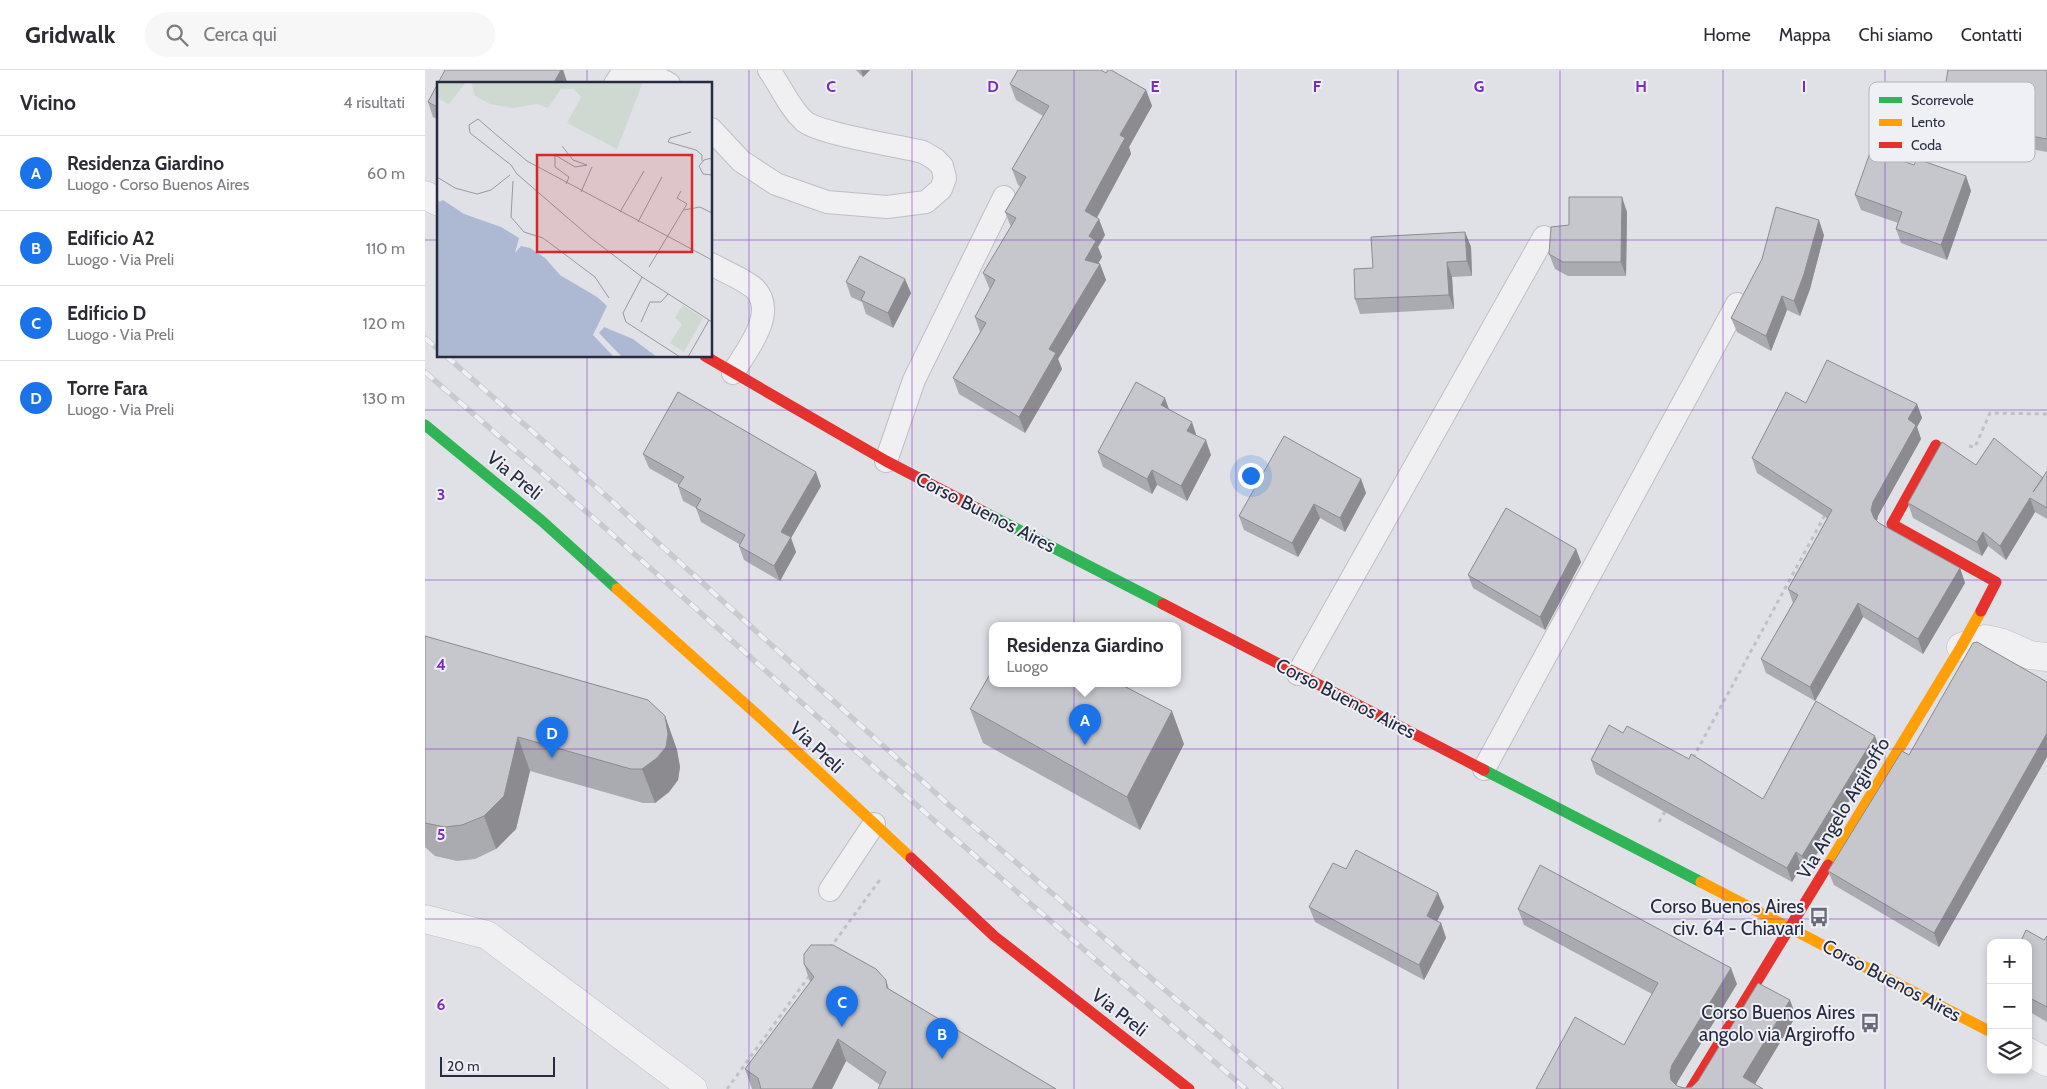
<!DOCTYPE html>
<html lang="it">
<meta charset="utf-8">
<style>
:root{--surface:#fff;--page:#f7f7f7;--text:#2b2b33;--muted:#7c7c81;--line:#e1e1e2;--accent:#1a73e8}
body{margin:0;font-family:Cabin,sans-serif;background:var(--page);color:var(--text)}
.controls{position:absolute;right:15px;bottom:15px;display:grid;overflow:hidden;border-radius:10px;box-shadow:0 2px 8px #0003}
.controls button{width:45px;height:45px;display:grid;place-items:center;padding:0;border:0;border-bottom:1px solid var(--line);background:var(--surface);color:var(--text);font:25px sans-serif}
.scale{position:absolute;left:15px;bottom:12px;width:115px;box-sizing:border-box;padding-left:5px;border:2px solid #272b40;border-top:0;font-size:14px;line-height:18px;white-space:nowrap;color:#272b40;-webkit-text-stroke:4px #eef0f6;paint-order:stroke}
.you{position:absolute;left:825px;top:405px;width:18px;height:18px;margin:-12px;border:4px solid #fff;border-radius:50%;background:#1a73e8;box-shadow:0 0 0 8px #1a73e833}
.badge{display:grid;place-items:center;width:32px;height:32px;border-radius:50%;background:var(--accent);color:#fff;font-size:16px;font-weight:700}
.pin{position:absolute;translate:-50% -41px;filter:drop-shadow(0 1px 2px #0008)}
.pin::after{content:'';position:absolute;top:26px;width:18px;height:15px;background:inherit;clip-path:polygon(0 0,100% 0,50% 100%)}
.popup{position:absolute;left:564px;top:552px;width:192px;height:65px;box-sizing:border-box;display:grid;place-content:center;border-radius:10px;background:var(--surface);filter:drop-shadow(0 1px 4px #0005);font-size:16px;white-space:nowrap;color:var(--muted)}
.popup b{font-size:19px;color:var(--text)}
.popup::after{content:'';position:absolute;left:50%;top:100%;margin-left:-10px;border:10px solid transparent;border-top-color:var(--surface)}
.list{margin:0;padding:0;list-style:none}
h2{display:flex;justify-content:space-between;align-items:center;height:65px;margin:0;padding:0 20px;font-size:21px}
h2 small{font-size:16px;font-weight:400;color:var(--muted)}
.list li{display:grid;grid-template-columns:32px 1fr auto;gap:15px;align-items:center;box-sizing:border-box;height:75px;padding:0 20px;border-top:1px solid var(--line)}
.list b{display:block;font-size:19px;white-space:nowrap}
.list p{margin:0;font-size:16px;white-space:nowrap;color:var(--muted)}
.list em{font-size:16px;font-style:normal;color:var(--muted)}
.icon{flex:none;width:28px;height:28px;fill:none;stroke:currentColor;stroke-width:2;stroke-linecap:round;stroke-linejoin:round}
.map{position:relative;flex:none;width:1622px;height:1019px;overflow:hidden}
header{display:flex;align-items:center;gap:30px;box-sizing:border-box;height:70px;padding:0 25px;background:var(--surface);border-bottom:1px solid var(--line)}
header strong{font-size:24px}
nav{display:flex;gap:28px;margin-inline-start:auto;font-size:18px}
.search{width:350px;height:45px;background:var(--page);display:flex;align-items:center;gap:12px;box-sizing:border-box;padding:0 18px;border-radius:28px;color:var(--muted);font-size:19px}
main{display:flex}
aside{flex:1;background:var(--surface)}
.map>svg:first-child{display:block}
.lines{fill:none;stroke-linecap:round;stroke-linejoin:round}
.lane-casing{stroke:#bebfc4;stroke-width:24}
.street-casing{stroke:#bebfc4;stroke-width:29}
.path{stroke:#c0c0c6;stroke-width:3;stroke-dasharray:4 4;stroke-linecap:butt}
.lane{stroke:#f0f0f3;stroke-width:22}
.street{stroke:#f0f0f3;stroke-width:28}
.fast{stroke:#30b455;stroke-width:11}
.slow{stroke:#ff9f0a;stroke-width:11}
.jam{stroke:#e5322d;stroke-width:11}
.rail-casing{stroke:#c9cace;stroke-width:5.5}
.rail{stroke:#eef0f6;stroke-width:4;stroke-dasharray:11;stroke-linecap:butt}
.wall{fill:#aaabb0}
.shaded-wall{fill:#8b8b90}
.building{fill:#c6c7cd;stroke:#8b8b90}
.grid{fill:none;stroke:#7b2cbf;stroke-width:1;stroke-opacity:0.55}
.labels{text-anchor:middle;stroke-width:4;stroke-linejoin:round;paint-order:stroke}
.street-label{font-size:19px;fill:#272b40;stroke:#eef0f6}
.poi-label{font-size:19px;fill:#272b40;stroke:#eef0f6;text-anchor:end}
.inset-road{fill:none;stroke:#9698a4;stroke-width:1}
.view{fill:#d62828;fill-opacity:0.15;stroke:#d62828;stroke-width:2.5}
.inset-edge{fill:none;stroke:#272b40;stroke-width:2.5}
.key{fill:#eef0f6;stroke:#b2b5bf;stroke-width:1}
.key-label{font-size:14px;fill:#272b40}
.grid-label{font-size:16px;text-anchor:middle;font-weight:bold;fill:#7b2cbf;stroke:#eef0f6;stroke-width:4;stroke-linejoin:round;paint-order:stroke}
</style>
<header>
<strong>Gridwalk</strong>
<div class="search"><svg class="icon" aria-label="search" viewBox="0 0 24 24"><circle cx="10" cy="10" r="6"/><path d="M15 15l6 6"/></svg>Cerca qui</div>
<nav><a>Home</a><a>Mappa</a><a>Chi siamo</a><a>Contatti</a></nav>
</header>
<main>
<aside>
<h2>Vicino<small>4 risultati</small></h2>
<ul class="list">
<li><span class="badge">A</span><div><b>Residenza Giardino</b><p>Luogo · Corso Buenos Aires</p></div><em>60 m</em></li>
<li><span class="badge">B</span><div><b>Edificio A2</b><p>Luogo · Via Preli</p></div><em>110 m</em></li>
<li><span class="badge">C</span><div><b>Edificio D</b><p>Luogo · Via Preli</p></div><em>120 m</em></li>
<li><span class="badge">D</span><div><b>Torre Fara</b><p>Luogo · Via Preli</p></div><em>130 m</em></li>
</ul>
</aside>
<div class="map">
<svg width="1622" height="1019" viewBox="0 0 1622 1019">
<rect width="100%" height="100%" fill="#e0e1e6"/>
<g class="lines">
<defs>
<path id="lane" d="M 190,14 L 194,8 C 212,6 228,4 244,14
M 286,59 L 316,91 L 351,114 L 402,132 L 462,137 L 501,132 L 516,119 L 520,108 L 517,96 L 510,89 L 498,82 C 474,76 394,64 379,51 C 364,37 356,17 344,0
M 286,194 C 298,201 321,210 330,219 C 353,243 321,281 308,303
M 461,391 L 489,310 L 579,127
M 873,604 L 1119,167
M 1059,699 L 1312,234
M 405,820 L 449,754"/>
<path id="street" d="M 0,125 L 14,132
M 1536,577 L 1560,569 L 1578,573 L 1605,585 L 1622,587
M 0,849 L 62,865 L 268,1019
M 1603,982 L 1622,992"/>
</defs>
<use href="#lane" class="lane-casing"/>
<use href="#street" class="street-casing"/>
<path class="path" d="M 1544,376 L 1550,377 L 1565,343 L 1622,344
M 1268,688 L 1401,443
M 1234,752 L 1241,740
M 405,878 L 457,807
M 302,1019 L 385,905"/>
<use href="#lane" class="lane"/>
<use href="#street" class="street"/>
<path class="fast" d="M 0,355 L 117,451 L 192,519
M 557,441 L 738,534
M 1059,700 L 1276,812"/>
<path class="slow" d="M 192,519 L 338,650 L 486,788
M 1403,795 L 1536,577 L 1556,541
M 1276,812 L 1566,962"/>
<path class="jam" d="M 280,286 L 461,391 L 557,441
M 1511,375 L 1467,454 L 1571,512 L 1556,541
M 738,534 L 1059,700
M 486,788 L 569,866 L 764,1019
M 1266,1019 L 1403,795"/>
<defs>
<path id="rail" d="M 0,268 L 14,280
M 21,286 L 179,424 L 525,736 L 856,1019
M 0,302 L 179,457 L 512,753 L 821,1019"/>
</defs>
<use href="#rail" class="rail-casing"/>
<use href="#rail" class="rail"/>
</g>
<path class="wall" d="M 20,0 L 138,0 L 142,12 L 14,14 L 14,50 L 8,47 L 3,32 Z
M 431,0 L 445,0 L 438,7 Z
M 1622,0 L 1622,82 L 1594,77 L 1589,63 L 1592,45 L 1526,33 L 1520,18 Z
M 681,3 L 721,20 L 727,36 L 704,77 L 706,84 L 672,148 L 680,165 L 673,177 L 677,187 L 673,193 L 675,194 L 681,210 L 633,289 L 637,299 L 600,363 L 534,324 L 528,308 L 555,262 L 550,247 L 565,220 L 558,203 L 586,157 L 580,142 L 596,117 L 593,115 L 587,99 L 618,46 L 591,30 L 585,14 Z
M 1489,95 L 1541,106 L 1546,121 L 1522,190 L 1476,173 L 1471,159 L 1473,153 L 1436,140 L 1430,125 Z
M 1202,142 L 1201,206 L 1143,206 L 1130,199 L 1124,184 L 1144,155 Z
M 1040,162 L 1046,177 L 1047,206 L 1027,207 L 1029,239 L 935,244 L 930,229 L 948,198 Z
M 1399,165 L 1385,219 L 1375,246 L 1362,240 L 1346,281 L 1312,262 L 1306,248 Z
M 421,212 L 486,223 L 468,258 L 441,244 L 437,232 L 426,227 Z
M 1381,333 L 1492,334 L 1497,348 L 1492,357 L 1496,369 L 1453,446 L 1452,451 L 1454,453 L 1535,498 L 1540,513 L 1498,584 L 1438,547 L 1390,631 L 1341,603 L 1336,589 L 1368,533 L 1363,519 L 1402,448 L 1332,403 L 1327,388 Z
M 745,340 L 772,366 L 786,385 L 762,431 L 732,415 L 727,424 L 678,397 L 673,382 Z
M 218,384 L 396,416 L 366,468 L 371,482 L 355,511 L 319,490 L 314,476 L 314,474 L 276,452 L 271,438 L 258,431 L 253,416 L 254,415 L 224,398 Z
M 1551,395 L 1618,408 L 1622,401 L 1622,449 L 1610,442 L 1581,490 L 1563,476 L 1557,486 L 1488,448 L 1483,433 Z
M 936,409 L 941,423 L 920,462 L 895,448 L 873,487 L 819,460 L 814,446 Z
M 1151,479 L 1156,492 L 1120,560 L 1048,518 L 1043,505 Z
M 0,566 L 240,646 L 252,680 L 255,697 L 253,710 L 244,722 L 230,733 L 218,733 L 105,701 L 91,759 L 71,779 L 50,789 L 32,791 L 10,786 L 0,777 Z
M 1622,612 L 1622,687 L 1514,877 L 1409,815 L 1403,801 L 1484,685 Z
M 545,639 L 759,674 L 715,760 L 558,673 Z
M 1455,680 L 1382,800 L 1376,796 L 1367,812 L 1171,704 L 1166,690 L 1338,729 Z
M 921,799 L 1019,837 L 1012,851 L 1016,853 L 1021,868 L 999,910 L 890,852 L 884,837 Z
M 1093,839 L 1312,914 L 1253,1011 L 1251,1015 L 1252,1016 L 1259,1018 L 1267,1017 L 1371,946 L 1330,1014 L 1338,1019 L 1111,1019 L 1199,975 L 1227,924 L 1099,855 Z
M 1622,866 L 1622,952 L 1603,941 L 1603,873 L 1619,870 Z
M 379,894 L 461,910 L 464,919 L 631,1019 L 455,1015 L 421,991 L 407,1019 L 327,1019 L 320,999 L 385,912 Z"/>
<path class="shaded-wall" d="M 136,0 L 138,0 L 142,12 L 141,14 L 128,14 Z
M 436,0 L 445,0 L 438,7 Z
M 721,20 L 727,36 L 704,77 L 706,84 L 666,158 L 660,141 L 695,65 Z
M 1541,106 L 1546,121 L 1522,190 L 1516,175 Z
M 1197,127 L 1202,142 L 1201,206 L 1196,192 Z
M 674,149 L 680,165 L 673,177 L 677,187 L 666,206 L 660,190 L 664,166 Z
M 1394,150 L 1399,165 L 1385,219 L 1375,246 L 1369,231 Z
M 1040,162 L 1046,177 L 1047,206 L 1042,191 Z
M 1022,192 L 1027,207 L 1029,239 L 1024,225 Z
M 675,194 L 681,210 L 633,289 L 637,299 L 600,363 L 594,347 L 624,279 Z
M 480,209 L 486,223 L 468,258 L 463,243 Z
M 1357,226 L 1362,240 L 1346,281 L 1341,266 Z
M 740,328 L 745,342 L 736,335 Z
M 1492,334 L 1497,348 L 1492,357 L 1496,369 L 1453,446 L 1451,455 L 1446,440 L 1448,432 L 1483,349 Z
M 767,352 L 772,367 L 762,361 Z
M 781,370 L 786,385 L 762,431 L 756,416 Z
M 727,400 L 732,415 L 727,424 L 722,409 Z
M 391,402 L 396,416 L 366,468 L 371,482 L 355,511 L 349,496 L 356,462 Z
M 936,409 L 941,423 L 920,462 L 915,448 Z
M 1605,428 L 1610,442 L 1581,490 L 1575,476 Z
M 889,434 L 895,448 L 873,487 L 867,473 Z
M 1558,462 L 1563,476 L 1557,486 L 1552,472 Z
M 1151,479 L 1156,492 L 1120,560 L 1115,547 Z
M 1535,498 L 1540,513 L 1498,584 L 1493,569 Z
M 1433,533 L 1438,547 L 1390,631 L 1385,617 Z
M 747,641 L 759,674 L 715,760 L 702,727 Z
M 240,646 L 252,680 L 255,697 L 253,710 L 244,722 L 230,733 L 217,699 Z
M 1622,663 L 1622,687 L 1514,877 L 1509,863 Z
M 1450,666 L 1455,680 L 1382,800 L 1377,786 Z
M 93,667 L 105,701 L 91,759 L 71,779 L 59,746 Z
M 1371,782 L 1376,796 L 1367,812 L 1362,798 Z
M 1013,823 L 1019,837 L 1007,861 L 1002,846 Z
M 1016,853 L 1021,868 L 999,910 L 994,895 Z
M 1306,898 L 1312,914 L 1253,1011 L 1250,1018 L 1246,1010 L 1245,1002 L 1247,995 Z
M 1365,930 L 1371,946 L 1327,1019 L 1318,1007 Z
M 413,969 L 421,991 L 407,1019 L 387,1019 Z"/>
<path class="building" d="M 20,0 L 136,0 L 128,14 L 14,14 L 14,38 L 3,32 Z
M 593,0 L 676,0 L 681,3 L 683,0 L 686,0 L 721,20 L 695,65 L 700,68 L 660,141 L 674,149 L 664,166 L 671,171 L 660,190 L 675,194 L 624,279 L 631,283 L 594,347 L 528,308 L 561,253 L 550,247 L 570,210 L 558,203 L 591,148 L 580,142 L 601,107 L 587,99 L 624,36 L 585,14 Z
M 1523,0 L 1622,0 L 1622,69 L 1589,63 L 1594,32 L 1520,18 Z
M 1446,80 L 1489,95 L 1492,89 L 1541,106 L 1516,175 L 1471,159 L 1477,142 L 1430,125 Z
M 1144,127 L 1197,127 L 1196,192 L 1138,192 L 1124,184 L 1126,157 L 1144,155 Z
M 1351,137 L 1394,150 L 1379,204 L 1369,231 L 1357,226 L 1341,266 L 1306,248 L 1337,189 Z
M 1040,162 L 1042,191 L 1022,192 L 1024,225 L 930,229 L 929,199 L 948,198 L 946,167 Z
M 435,186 L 480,209 L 463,243 L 436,230 L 440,222 L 421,212 Z
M 1402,290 L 1492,334 L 1483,349 L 1491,355 L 1448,432 L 1446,440 L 1449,448 L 1454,453 L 1535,498 L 1493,569 L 1433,533 L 1385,617 L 1336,589 L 1373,525 L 1363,519 L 1407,440 L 1327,388 L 1361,322 L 1381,333 Z
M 711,312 L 740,328 L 736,335 L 767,352 L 762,361 L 781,370 L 756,416 L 727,400 L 722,409 L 673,382 Z
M 253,322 L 391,402 L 356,462 L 366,467 L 349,496 L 314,476 L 320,465 L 271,438 L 276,429 L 253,416 L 259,407 L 218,384 Z
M 859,366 L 936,409 L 915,448 L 889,434 L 867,473 L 814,446 Z
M 1569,368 L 1618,408 L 1608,422 L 1622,401 L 1622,438 L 1605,428 L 1575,476 L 1558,462 L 1552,472 L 1483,433 L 1517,372 L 1551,395 Z
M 1081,438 L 1151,479 L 1115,547 L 1043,505 Z
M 0,566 L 223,630 L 240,646 L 243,664 L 241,677 L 232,688 L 217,699 L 206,699 L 93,667 L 79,726 L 59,746 L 37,755 L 20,757 L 0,753 Z
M 1552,572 L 1622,612 L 1622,663 L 1509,863 L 1403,801 L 1477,681 L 1484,685 L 1548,573 Z
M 568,599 L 568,614 L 695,614 L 747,641 L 702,727 L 545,639 Z
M 1391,631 L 1450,666 L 1377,786 L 1371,782 L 1362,798 L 1166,690 L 1184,655 L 1198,663 L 1202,656 L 1264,689 L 1266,684 L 1338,729 Z
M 931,780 L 1013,823 L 1002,846 L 1016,853 L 994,895 L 884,837 L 908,793 L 921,799 Z
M 1115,795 L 1306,898 L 1247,995 L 1245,1002 L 1246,1010 L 1252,1016 L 1259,1018 L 1267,1017 L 1273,1011 L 1333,913 L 1365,930 L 1318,1007 L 1338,1019 L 1111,1019 L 1150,947 L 1199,975 L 1233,913 L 1093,839 Z
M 1601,860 L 1619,870 L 1622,866 L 1622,937 L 1603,927 L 1603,873 L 1595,873 Z
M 386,875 L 408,875 L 451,899 L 461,910 L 462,918 L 631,1019 L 453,1019 L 461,1002 L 413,969 L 387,1019 L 336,1019 L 333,1008 L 320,999 L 389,907 L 379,894 L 379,884 Z"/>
<path class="grid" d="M 162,0 L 162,14M 324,0 L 324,1019M 487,0 L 487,1019M 649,0 L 649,1019M 811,0 L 811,1019M 973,0 L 973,1019M 1135,0 L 1135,1019M 1298,0 L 1298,1019M 1460,0 L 1460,1019M 0,170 L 14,170M 286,170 L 1622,170M 162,286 L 162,1019M 0,340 L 1622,340M 0,510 L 1622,510M 0,679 L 1622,679M 0,849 L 1622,849"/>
<defs>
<symbol id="bus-bare" viewBox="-9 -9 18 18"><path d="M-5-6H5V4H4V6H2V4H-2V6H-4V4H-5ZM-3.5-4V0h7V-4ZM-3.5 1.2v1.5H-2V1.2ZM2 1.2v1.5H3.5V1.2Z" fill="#686b7a" stroke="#eef0f6" stroke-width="2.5" paint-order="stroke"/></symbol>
</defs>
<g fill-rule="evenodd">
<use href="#bus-bare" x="1380" y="833" width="28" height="28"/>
<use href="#bus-bare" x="1431" y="939" width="28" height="28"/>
</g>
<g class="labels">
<g class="street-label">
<text transform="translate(90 405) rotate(39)" y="7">Via Preli</text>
<text transform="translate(561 442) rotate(27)" y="7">Corso Buenos Aires</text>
<text transform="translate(921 628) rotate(27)" y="7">Corso Buenos Aires</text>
<text transform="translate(392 677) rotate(43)" y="7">Via Preli</text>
<text transform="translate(1418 738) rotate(-59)" y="7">Via Angelo Argiroffo</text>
<text transform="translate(1467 910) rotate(28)" y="7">Corso Buenos Aires</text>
<text transform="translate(695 942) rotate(38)" y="7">Via Preli</text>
</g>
<g class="poi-label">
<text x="1379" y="843">Corso Buenos Aires<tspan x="1379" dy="22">civ. 64 - Chiavari</tspan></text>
<text x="1430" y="949">Corso Buenos Aires<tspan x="1430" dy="22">angolo via Argiroffo</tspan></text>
</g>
</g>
<g transform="translate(12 12)">
<rect width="275" height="275" fill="#e0e1e6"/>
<path d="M 0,0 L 29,0 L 12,22 L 0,16 ZM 34,0 L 206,0 L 180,67 L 130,41 L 144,15 L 137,7 L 124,7 L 111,26 L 100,22 L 76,26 L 53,22 L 38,14 ZM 246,223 L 266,236 L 247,270 L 233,261 L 245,242 L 238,236 Z" fill="#ced9d1"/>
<path d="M 0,115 L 2,120 L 6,118 L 27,132 L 64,145 L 82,156 L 78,171 L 84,164 L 93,166 L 108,176 L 123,193 L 160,215 L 170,224 L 156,253 L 177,275 L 0,275 ZM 167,245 L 196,257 L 220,275 L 185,275 L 162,251 Z" fill="#adb8d2"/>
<path class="inset-road" d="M 254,50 L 233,56 L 231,60 L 259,68 L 265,73 L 265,79M 125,64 L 136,78 L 150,83 L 138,85 L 118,73 L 118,85 L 132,95 L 129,102M 275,76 L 267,78 L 262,84 L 266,92 L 275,93M 0,95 L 18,106 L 40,112 L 54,108 L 73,93M 76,99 L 74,135 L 87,150 L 106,156 L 158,195 L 172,216M 144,110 L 155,85M 247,128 L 263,125 L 275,131M 183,130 L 207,89M 201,140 L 225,95M 275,178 L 90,79 L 41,37 L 32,43 L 33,51 L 74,83 L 80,92 L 154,156 L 205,195 L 275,240M 212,185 L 250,122 L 240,116 L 244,109M 205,195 L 186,231 L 189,240 L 243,275M 204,240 L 213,220 L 224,220 L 231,212M 251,275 L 272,238"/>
<path class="view" d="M 100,73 L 255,73 L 255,170 L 100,170 Z"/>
<rect width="275" height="275" class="inset-edge"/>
</g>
<rect x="1444" y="12" width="166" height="80" rx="8" class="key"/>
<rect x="1454" y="27" width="23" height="6" fill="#30b455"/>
<rect x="1454" y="49" width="23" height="7" fill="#ff9f0a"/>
<rect x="1454" y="72" width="23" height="6" fill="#e5322d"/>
<g class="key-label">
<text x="1486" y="35">Scorrevole</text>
<text x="1486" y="57">Lento</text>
<text x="1486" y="80">Coda</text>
</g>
<g class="grid-label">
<text x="406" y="22">C</text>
<text x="568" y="22">D</text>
<text x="730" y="22">E</text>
<text x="892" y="22">F</text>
<text x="1054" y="22">G</text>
<text x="1216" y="22">H</text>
<text x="1379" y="22">I</text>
<text x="16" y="430">3</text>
<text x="16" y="600">4</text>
<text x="16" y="770">5</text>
<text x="16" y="940">6</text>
</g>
</svg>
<div class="controls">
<button>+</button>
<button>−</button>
<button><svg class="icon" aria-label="layers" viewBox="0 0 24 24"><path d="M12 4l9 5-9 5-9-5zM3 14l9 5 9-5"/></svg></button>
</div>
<div class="scale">20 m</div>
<div class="you"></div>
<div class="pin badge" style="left:660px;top:675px">A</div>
<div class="popup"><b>Residenza Giardino</b>Luogo</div>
<div class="pin badge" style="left:517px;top:989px">B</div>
<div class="pin badge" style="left:417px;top:957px">C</div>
<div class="pin badge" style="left:127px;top:688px">D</div>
</div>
</main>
